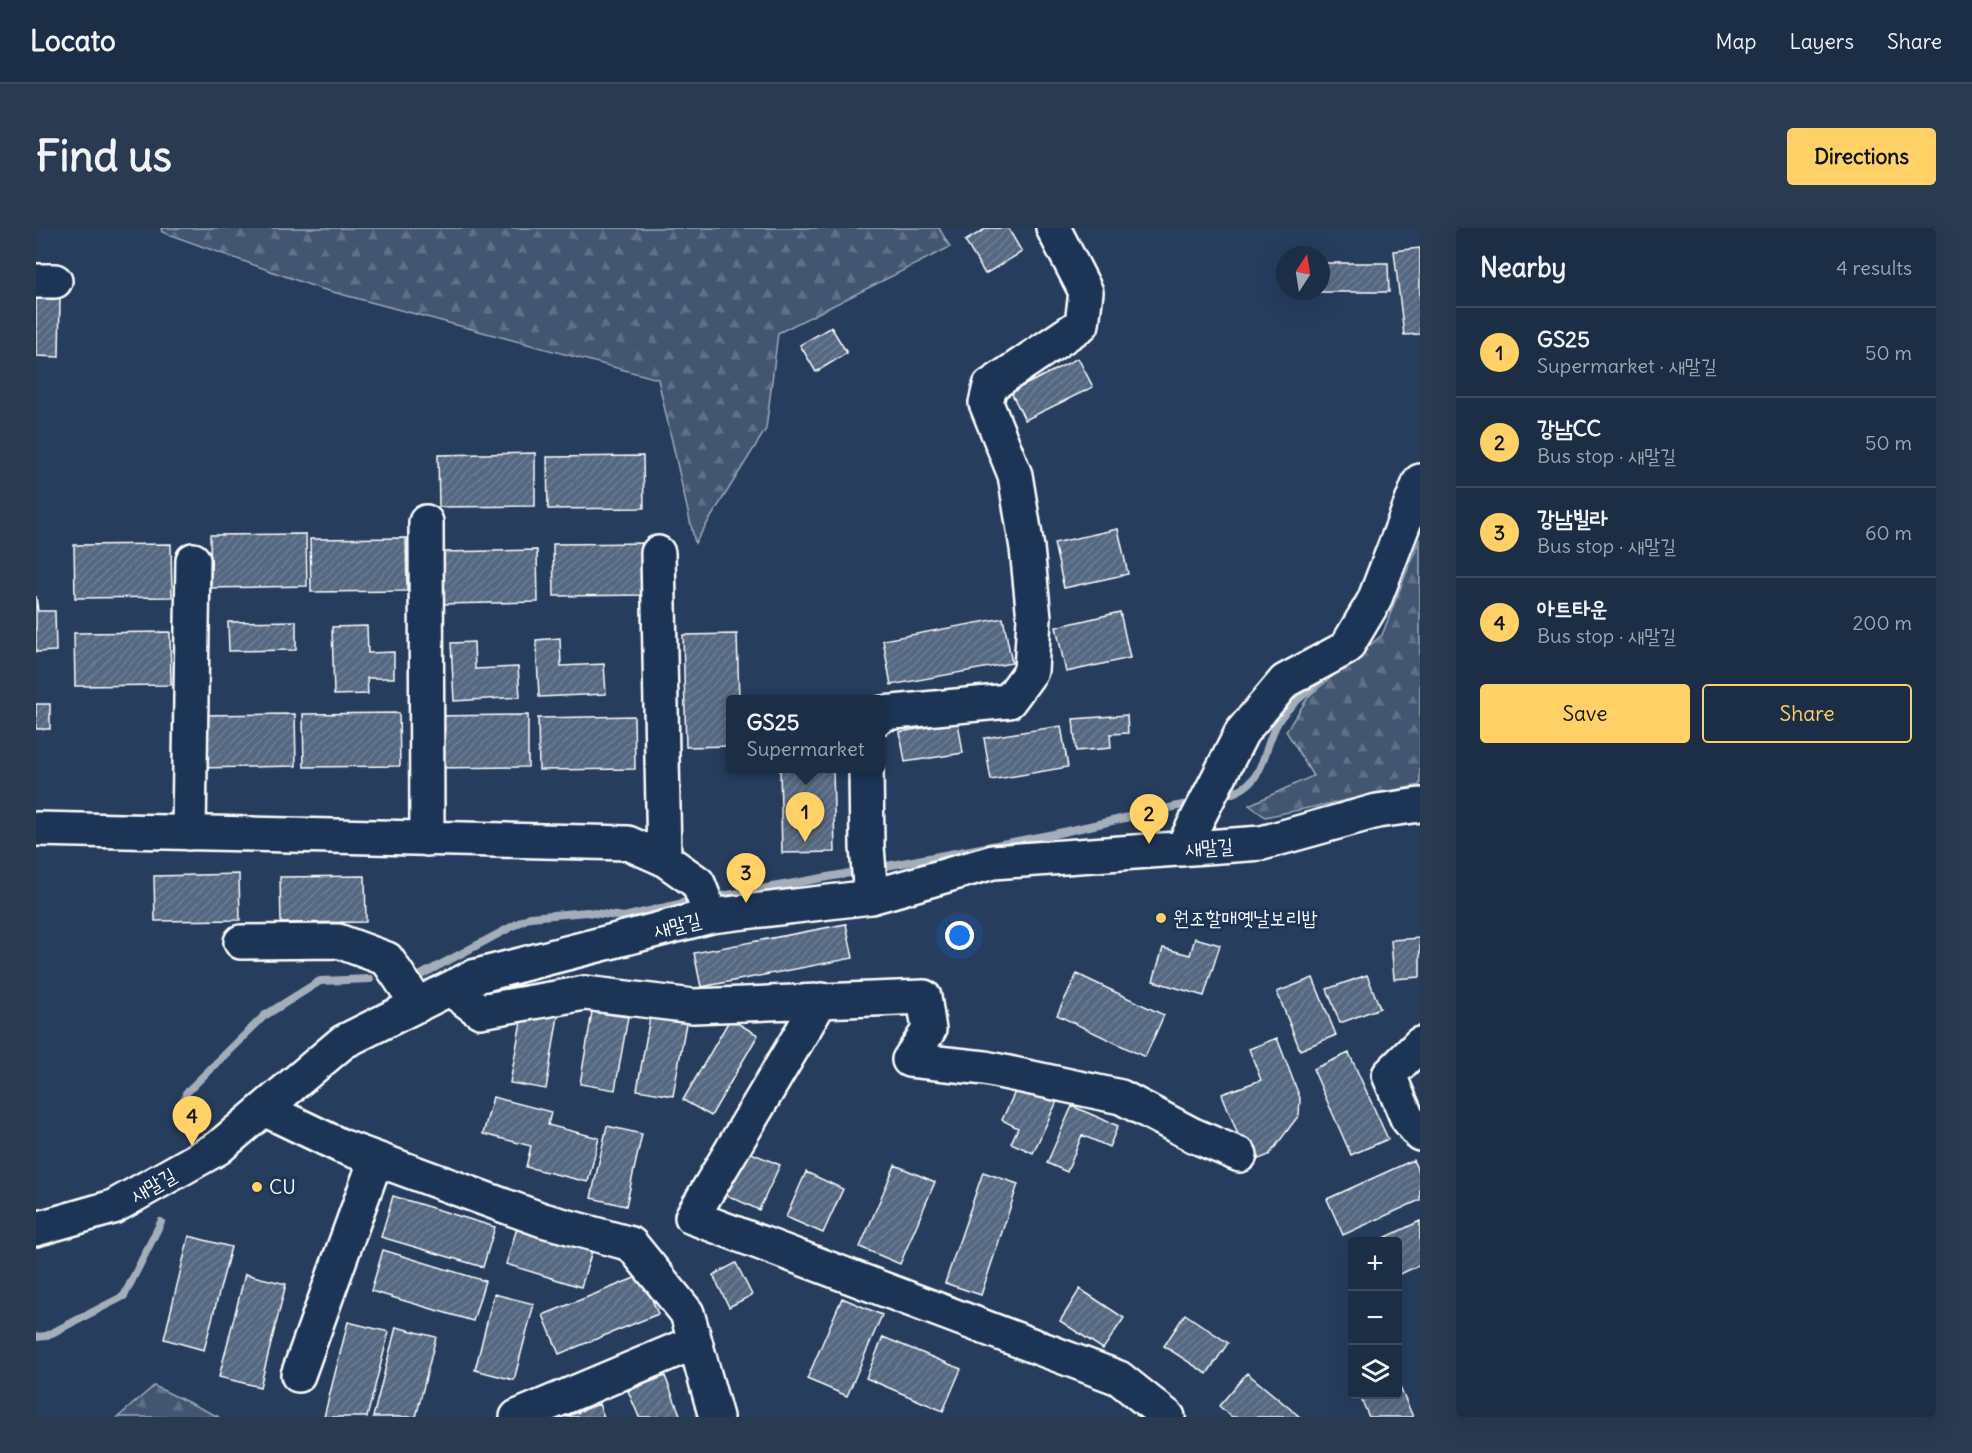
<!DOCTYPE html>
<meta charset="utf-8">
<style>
:root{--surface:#1c2e46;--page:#293a51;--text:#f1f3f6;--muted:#a0a8b3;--line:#3a4a5f;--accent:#ffd166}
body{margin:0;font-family:Delius,"Poor Story",sans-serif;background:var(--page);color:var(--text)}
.controls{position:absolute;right:18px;bottom:18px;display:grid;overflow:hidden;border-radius:6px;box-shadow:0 6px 24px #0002}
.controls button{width:54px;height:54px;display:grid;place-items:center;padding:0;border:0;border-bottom:2px solid var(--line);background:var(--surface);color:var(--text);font:30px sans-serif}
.compass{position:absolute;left:1240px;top:18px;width:54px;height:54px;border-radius:50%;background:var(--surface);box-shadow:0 6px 24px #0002;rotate:12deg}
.you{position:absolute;left:924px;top:708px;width:21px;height:21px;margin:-15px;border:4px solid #fff;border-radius:50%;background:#1a73e8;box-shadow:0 0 0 9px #1a73e833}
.badge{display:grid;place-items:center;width:39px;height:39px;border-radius:50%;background:var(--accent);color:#111;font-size:20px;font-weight:700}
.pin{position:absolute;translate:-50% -50px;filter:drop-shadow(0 2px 3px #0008)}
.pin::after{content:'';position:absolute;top:32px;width:21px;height:18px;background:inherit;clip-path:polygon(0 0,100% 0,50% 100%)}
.popup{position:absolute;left:690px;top:467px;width:159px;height:78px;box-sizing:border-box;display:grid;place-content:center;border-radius:6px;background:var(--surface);filter:drop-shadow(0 2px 4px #0005);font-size:20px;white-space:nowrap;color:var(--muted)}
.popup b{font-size:22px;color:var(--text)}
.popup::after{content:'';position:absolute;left:50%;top:100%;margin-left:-12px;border:12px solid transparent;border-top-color:var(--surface)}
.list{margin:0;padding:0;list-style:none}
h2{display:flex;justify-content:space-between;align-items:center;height:78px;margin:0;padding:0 24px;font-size:26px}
h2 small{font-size:20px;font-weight:400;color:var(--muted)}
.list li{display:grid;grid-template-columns:39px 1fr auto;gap:18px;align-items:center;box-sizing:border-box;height:90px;padding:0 24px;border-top:2px solid var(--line)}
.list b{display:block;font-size:22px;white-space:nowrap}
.list p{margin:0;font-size:20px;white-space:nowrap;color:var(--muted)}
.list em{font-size:20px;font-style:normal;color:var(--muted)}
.actions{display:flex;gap:12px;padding:18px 24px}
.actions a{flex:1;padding:14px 0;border:2px solid var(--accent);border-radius:6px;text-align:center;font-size:21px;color:var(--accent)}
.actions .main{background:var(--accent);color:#111}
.icon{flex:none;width:33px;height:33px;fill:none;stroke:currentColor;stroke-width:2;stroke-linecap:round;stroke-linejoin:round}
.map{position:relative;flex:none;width:1384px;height:1189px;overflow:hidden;border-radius:6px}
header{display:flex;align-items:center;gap:36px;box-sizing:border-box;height:84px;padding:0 30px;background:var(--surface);border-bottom:2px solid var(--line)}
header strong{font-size:28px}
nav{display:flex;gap:33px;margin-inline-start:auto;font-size:21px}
.intro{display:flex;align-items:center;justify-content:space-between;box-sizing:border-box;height:144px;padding:0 36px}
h1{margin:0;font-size:42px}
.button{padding:15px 27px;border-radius:6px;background:var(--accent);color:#111;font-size:21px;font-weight:700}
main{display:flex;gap:36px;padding:0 36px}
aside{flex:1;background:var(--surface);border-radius:6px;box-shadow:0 6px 24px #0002}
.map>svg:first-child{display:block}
.forest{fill:url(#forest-firs);stroke:#a0aab8;stroke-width:1.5}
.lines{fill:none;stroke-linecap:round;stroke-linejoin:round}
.stream{stroke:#a4aebb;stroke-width:8}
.building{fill:url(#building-hatch);stroke:#fff;stroke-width:1.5}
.minor-casing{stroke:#fff;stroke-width:38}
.minor{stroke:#1d3557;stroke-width:33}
.poi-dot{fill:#ffd166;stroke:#1d3557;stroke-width:2}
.labels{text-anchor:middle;stroke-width:6;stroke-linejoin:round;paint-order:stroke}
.street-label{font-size:20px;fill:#fff;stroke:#1d3557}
.poi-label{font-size:20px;fill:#fff;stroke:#1d3557;text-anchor:start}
</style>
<header>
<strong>Locato</strong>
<nav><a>Map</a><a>Layers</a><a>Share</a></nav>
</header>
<div class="intro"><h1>Find us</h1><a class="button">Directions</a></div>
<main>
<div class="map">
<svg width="1384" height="1189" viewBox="0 0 1384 1189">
<defs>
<pattern id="forest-firs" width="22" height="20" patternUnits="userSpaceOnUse" patternTransform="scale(1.5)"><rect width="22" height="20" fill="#425672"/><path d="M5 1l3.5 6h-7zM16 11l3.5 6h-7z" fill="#5e6f87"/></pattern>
<pattern id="building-hatch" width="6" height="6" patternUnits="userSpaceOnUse" patternTransform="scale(1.5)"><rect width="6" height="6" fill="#556781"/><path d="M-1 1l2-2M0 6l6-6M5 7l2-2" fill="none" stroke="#6e7e94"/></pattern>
</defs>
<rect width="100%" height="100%" fill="#263d5e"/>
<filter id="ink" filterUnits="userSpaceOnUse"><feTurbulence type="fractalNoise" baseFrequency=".0167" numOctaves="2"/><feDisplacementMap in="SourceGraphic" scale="12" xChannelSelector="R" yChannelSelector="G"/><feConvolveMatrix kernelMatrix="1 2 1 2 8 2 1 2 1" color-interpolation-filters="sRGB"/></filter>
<g filter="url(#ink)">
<path class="forest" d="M 125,0 L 903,0 L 914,19 L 742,105 L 730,201 L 659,315 L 622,151 L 282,60 L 126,4 Z
M 1384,310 L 1384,557 L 1229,589 L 1213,577 L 1277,548 L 1250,503 L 1273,468 L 1346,407 Z
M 118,1158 L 183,1189 L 82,1189 Z"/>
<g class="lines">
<path class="stream" d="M 1184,569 C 1233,558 1223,526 1243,492 C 1252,477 1278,459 1291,446
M 840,640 L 1018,606 L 1160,574
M 675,670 L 825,643
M 383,748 L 494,689 L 551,684 L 588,689 L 660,672
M 146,897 L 150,865 L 228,788 L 284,753 L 334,751
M 0,1109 L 10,1108 L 88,1068 L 125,994"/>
</g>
<path class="building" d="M 951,0 L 972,0 L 986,24 L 949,46 L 929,13 Z
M 1384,20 L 1384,106 L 1368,107 L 1358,23 Z
M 1285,35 L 1352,35 L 1353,64 L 1274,64 L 1285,63 Z
M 0,69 L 24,69 L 23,129 L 0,128 Z
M 795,99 L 811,125 L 780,144 L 764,117 Z
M 1042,130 L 1057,159 L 989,192 L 975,164 Z
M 499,225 L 499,278 L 403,279 L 402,227 Z
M 607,228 L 608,280 L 512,281 L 511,229 Z
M 1082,301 L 1092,346 L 1028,360 L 1018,315 Z
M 270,306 L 271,358 L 175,360 L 174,307 Z
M 370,310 L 371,363 L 275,364 L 274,311 Z
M 613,315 L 614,367 L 518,368 L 517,316 Z
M 135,316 L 136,369 L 39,370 L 38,317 Z
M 501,322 L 502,374 L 406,376 L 405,324 Z
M 0,368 L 2,383 L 19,383 L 20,423 L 0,424 Z
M 1084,384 L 1094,430 L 1030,444 L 1020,399 Z
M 967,390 L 976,435 L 855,457 L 847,412 Z
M 260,393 L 260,422 L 193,423 L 192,394 Z
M 331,398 L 332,425 L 358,424 L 358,450 L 331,450 L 332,466 L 298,467 L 296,399 Z
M 134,404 L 135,457 L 39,458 L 38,405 Z
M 701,406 L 703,472 L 694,472 L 694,518 L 650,519 L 647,407 Z
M 524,410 L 525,438 L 568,436 L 570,466 L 503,469 L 500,412 Z
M 438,414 L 439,441 L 482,439 L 484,469 L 418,473 L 415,415 Z
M 0,476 L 14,476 L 14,501 L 0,501 Z
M 363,485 L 364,538 L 268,539 L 267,486 Z
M 259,486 L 260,538 L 163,540 L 163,487 Z
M 492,487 L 492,539 L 396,540 L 395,488 Z
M 1091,487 L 1092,505 L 1074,506 L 1075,520 L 1040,523 L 1037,491 Z
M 598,488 L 599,541 L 503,542 L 502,490 Z
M 922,494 L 927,525 L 869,534 L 864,504 Z
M 1025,498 L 1032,539 L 955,552 L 948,510 Z
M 744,540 L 797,540 L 799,624 L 746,625 Z
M 203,646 L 204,692 L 119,693 L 118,648 Z
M 329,648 L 330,694 L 245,695 L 244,649 Z
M 810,696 L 817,730 L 665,759 L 658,725 Z
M 1159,710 L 1184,717 L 1168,768 L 1117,753 L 1127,720 L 1154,727 Z
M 1384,710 L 1384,749 L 1358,751 L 1355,712 Z
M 1041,746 L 1128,787 L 1109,829 L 1021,787 Z
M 1331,747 L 1344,780 L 1304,795 L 1291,761 Z
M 1277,750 L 1300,807 L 1264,822 L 1241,764 Z
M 487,782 L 522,788 L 510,861 L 474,855 Z
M 556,784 L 592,789 L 579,862 L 544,856 Z
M 614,789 L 650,795 L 637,868 L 601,862 Z
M 694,791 L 722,807 L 675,888 L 647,872 Z
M 1241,810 L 1264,870 L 1263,887 L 1233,927 L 1213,935 L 1186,866 L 1225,852 L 1213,821 Z
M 1313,825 L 1352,911 L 1315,927 L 1277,841 Z
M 984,853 L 1022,871 L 997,925 L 975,915 L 982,900 L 966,892 Z
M 457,869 L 515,884 L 512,897 L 563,910 L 552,954 L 490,939 L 495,918 L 447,906 Z
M 1036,878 L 1082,898 L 1073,919 L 1046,907 L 1031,944 L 1011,935 Z
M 571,898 L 606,906 L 590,978 L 555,970 Z
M 706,921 L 744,937 L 723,982 L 686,965 Z
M 1377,932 L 1384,947 L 1384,972 L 1307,1007 L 1291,971 Z
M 859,937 L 899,954 L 864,1036 L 824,1019 Z
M 770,944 L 807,961 L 787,1005 L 750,989 Z
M 947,944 L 982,956 L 945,1067 L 909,1055 Z
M 357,968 L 459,999 L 447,1039 L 345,1009 Z
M 1384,993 L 1384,1037 L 1362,1047 L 1362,1014 L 1340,1014 Z
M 482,997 L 557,1020 L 545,1059 L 470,1036 Z
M 153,1008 L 195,1019 L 168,1122 L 128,1111 Z
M 347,1022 L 449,1053 L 437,1093 L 335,1063 Z
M 700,1035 L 716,1067 L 693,1079 L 677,1047 Z
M 209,1046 L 250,1056 L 224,1159 L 183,1149 Z
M 606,1047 L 622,1086 L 523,1126 L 507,1087 Z
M 1044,1061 L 1088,1090 L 1067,1121 L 1024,1093 Z
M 458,1066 L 498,1076 L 478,1152 L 439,1142 Z
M 806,1070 L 846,1087 L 811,1168 L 771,1151 Z
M 1149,1086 L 1192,1115 L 1171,1146 L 1128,1118 Z
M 312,1094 L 353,1104 L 331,1189 L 288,1189 Z
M 360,1099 L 400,1109 L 380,1189 L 337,1189 Z
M 847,1109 L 925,1141 L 907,1183 L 830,1150 Z
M 1211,1145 L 1264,1189 L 1196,1189 L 1183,1178 Z
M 629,1148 L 645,1189 L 603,1189 L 592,1163 Z
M 1362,1155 L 1377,1189 L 1333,1189 L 1323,1166 L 1362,1166 Z
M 563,1176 L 568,1189 L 530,1189 Z"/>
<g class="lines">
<defs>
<path id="minor" d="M 0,53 L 19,53
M 390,294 L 391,611
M 622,325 L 628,631
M 844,489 L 847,485 L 973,473 L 995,443 L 998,390 L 991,320 L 979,247 L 950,175 L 954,158 L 1046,96 L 1050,64 L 1017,0
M 830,540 L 831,619 L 835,669
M 0,601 L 592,615 L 628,631 L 662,655 L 675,688
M 153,605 L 157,332
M 1146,621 L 1206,504 L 1249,453 L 1310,420 L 1338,373 L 1384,253
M 205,714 L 302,713 L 351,731 L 382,777
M 414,761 L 444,783 L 549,765 L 657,778 L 888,769 L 893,802 L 873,832 L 949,840 L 1085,869 L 1157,907 L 1204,927
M 785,772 L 656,989 L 1083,1150 L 1132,1189
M 1384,816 L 1353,847 L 1371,890 L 1384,906
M 228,881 L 305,918 L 507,992 L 595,1016 L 651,1085 L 680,1189
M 0,1001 L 77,979 L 182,920 L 307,814 L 437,749 L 675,688 L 835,669 L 957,634 L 1226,615 L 1341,583 L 1384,577
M 262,1147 L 340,931
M 481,1189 L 659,1114"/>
</defs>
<use href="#minor" class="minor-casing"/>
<use href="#minor" class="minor"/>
</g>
</g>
<g class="poi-dot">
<circle cx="1125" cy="690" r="6"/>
<circle cx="221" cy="959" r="6"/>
</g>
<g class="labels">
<g class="street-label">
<text transform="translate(1173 619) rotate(-4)" y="7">새말길</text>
<text transform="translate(641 697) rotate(-14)" y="7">새말길</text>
<text transform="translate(117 957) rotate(-30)" y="7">새말길</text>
</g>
<g class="poi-label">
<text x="1137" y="697">원조할매옛날보리밥</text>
<text x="233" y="966">CU</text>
</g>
</g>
</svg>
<div class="controls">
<button>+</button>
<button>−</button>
<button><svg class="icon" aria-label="layers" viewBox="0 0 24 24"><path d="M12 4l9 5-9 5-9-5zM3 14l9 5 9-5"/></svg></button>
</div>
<svg class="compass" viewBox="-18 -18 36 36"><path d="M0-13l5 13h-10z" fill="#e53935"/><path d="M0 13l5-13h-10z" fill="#a0a8b3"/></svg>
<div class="you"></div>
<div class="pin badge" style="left:769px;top:614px">1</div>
<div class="popup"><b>GS25</b>Supermarket</div>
<div class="pin badge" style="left:1113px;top:616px">2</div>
<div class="pin badge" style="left:710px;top:675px">3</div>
<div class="pin badge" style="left:156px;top:918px">4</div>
</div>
<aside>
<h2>Nearby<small>4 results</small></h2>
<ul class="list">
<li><span class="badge">1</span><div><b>GS25</b><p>Supermarket · 새말길</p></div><em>50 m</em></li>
<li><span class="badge">2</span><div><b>강남CC</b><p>Bus stop · 새말길</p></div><em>50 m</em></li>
<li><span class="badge">3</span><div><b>강남빌라</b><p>Bus stop · 새말길</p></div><em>60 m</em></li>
<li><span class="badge">4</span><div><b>아트타운</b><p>Bus stop · 새말길</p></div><em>200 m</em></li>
</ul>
<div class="actions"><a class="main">Save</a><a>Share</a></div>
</aside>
</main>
